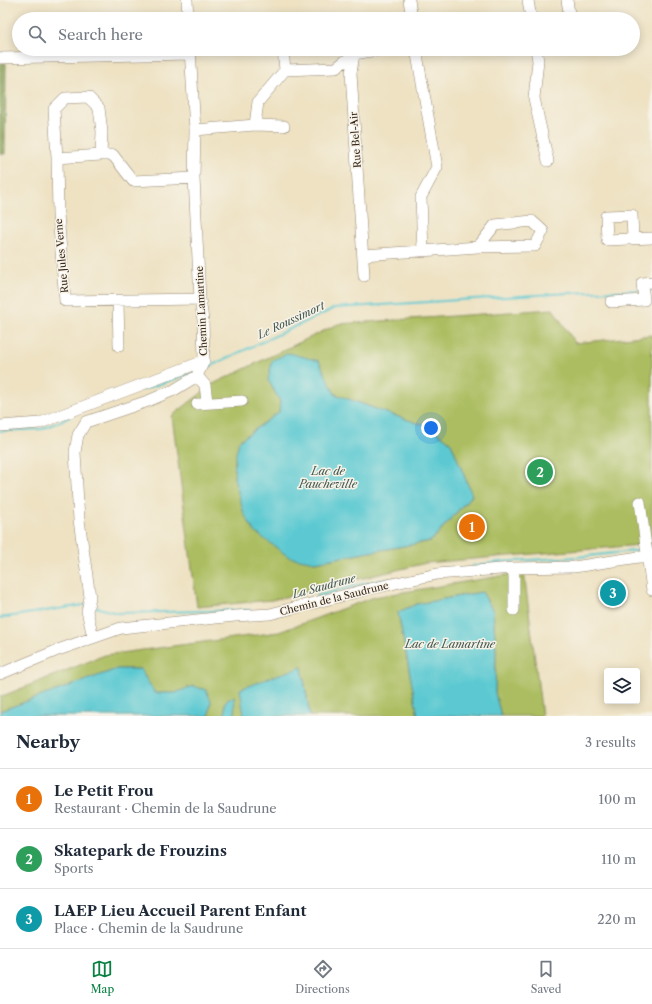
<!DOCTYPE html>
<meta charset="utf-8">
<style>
:root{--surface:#fff;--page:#f6f6f7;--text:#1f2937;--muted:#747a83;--line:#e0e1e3;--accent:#0b8043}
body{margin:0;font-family:"Libre Caslon Text",serif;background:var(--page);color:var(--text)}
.controls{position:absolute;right:12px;bottom:12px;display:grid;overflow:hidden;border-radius:4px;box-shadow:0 2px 10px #0003}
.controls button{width:36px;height:36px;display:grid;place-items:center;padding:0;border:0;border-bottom:1px solid var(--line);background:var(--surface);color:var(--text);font:20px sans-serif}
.you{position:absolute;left:431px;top:428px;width:14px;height:14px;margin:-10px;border:3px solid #fff;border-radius:50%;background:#1a73e8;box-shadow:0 0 0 6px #1a73e833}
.badge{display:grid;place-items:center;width:26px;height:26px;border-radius:50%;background:var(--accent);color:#fff;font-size:13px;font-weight:700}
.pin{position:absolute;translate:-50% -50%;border:2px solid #fff;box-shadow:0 1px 4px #0006}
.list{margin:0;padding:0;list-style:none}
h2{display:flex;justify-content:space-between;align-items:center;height:52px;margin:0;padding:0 16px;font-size:17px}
h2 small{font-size:13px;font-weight:400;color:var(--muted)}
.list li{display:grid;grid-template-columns:26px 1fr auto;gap:12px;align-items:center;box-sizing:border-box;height:60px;padding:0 16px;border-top:1px solid var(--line)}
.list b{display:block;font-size:15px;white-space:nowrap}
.list p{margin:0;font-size:13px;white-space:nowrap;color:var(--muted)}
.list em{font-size:13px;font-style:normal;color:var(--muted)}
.icon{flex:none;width:22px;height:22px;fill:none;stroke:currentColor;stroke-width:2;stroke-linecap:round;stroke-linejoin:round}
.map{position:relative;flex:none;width:652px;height:716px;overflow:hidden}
.search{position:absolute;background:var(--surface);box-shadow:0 2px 10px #0003;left:12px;right:12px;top:12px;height:44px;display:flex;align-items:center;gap:10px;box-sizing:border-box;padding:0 14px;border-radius:22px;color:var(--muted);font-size:15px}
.sheet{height:232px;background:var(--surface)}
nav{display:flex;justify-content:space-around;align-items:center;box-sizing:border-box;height:56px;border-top:1px solid var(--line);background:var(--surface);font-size:11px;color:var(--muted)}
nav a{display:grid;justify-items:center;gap:2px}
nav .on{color:var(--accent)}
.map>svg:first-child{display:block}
.green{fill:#abbd60;stroke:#73743f;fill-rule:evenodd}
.forest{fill:#88a456;stroke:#62673a}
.water{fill:#5cc9d2;stroke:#4c7a78}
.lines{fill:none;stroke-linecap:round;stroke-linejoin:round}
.stream{stroke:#5cc9d2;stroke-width:2}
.minor-casing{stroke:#948670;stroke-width:12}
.minor{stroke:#fff;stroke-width:11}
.labels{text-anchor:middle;stroke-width:3;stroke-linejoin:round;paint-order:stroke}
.street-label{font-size:10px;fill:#3b2a1e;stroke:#f7f3e8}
.water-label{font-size:11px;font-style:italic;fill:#455a54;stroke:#f7f3e8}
</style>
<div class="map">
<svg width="652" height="716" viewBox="0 0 652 716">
<rect width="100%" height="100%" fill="#f7f3e8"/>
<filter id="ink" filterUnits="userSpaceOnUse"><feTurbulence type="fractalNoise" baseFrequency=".025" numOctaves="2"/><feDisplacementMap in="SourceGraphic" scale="8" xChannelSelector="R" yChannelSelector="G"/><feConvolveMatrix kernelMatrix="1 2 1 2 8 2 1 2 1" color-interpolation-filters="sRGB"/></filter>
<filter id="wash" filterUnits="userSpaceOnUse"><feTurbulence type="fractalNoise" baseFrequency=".012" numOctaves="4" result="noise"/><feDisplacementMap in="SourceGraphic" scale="16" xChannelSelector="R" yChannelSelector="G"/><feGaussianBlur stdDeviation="0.9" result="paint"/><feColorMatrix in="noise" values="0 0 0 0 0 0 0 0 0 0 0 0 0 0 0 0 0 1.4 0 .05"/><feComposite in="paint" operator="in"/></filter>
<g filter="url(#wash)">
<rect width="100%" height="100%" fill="#eee2c3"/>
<path class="green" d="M 553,309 L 575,343 L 652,335 L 652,544 L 426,563 L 272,600 L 197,607 L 172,416 L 213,384 L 338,324 ZM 319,361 L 335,394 L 387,413 L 432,428 L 451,443 L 472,496 L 431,541 L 315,562 L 239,441 L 279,412 L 280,401 L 268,380 Z
M 524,572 L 542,716 L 501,716 L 495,693 L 496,651 L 493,611 L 482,592 L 417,604 L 398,612 L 418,716 L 310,716 L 302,667 L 241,689 L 244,716 L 235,716 L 234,697 L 225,702 L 225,716 L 209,716 L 211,701 L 193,686 L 175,693 L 155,693 L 140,669 L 117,669 L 0,711 L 0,697 L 105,655 L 279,632 L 374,597 Z"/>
<path class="forest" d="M 0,63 L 6,63 L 5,154 L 0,154 Z"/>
<path class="water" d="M 289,353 L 319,361 L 335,394 L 387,413 L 432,428 L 451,443 L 472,495 L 431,541 L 315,562 L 289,557 L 255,532 L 244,514 L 234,478 L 235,458 L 239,441 L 279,412 L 280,401 L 268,380 L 272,360 Z
M 482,592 L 493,611 L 496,651 L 495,693 L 501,716 L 418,716 L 398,612 L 417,604 Z
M 302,667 L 310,716 L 244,716 L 240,689 L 274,676 Z
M 117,669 L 140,669 L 155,693 L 175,693 L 193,686 L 206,690 L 211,701 L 209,716 L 0,716 L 0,711 Z
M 234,696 L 235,716 L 225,716 L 225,702 Z"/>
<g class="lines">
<path class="stream" d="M 646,290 L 652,290
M 206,368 L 335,308 L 568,293 L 640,290
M 142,390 L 192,373
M 0,431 L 42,429 L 70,417
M 472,566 L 499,562 L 578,557 L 643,550
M 317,596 L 366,583 L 389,579
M 92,606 L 117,613 L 251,610
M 0,618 L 84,605"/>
</g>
</g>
<g filter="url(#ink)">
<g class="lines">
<defs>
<path id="minor" d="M 187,0 L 188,19
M 409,0 L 412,19
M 528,0 L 531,19
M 567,0 L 570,19
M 256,19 L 281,19
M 283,49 L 285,70
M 416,49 L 437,167 L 421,197 L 423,252
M 536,49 L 538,61 L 534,98 L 548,161
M 0,58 L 190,54
M 255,125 L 284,126
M 195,130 L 255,125 L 258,102 L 285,70 L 336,68 L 354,54
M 101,155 L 102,132 L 99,108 L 88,97 L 65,98 L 54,109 L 57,158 L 58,214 L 65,301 L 200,299
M 57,158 L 101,155 L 113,155 L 133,181 L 194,178
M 633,239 L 632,215 L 606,216 L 607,240 L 652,238
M 363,255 L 478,247 L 535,246 L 543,231 L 532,221 L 495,225 L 478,247
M 364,276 L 351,73 L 354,54 L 383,49
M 118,301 L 119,346
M 611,302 L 644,300 L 642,283 L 652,282
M 197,376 L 205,385 L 207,402
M 197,404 L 242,401
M 0,426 L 40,423 L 204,361
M 640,502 L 652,590
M 513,568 L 514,577 L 514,610
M 93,637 L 87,611 L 90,597 L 79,520 L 75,452 L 78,435 L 86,422 L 148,401 L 174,390 L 197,376 L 204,361 L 203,320 L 200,299 L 194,178 L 195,130 L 190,49
M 0,674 L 58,650 L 121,628 L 235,616 L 270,614 L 369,589 L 437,574 L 513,568 L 574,567 L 652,555"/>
</defs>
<use href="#minor" class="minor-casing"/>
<use href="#minor" class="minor"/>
</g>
</g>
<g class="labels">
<g class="street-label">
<text transform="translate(355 140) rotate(-94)" y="4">Rue Bel-Air</text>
<text transform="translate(61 256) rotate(-95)" y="4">Rue Jules Verne</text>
<text transform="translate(201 311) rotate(-93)" y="4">Chemin Lamartine</text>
<text transform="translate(334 598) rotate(-14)" y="4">Chemin de la Saudrune</text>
</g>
<g class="water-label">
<text transform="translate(291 320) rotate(-25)" y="4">Le Roussimort</text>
<text x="328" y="475">Lac de<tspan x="328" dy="13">Paucheville</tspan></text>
<text transform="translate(324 586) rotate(-15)" y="4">La Saudrune</text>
<text x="450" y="648">Lac de Lamartine</text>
</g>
</g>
</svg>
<div class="controls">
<button><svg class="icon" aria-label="layers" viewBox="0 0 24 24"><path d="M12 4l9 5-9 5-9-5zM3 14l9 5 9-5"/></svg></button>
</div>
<div class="you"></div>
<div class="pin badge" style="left:472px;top:527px;background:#e8710a">1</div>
<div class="pin badge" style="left:540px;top:472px;background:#2e9e5b">2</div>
<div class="pin badge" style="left:613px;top:593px;background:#0f9aa8">3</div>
<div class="search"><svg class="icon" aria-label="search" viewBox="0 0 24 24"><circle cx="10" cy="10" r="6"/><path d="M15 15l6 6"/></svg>Search here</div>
</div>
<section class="sheet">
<h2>Nearby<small>3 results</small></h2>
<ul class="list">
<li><span class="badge" style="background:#e8710a">1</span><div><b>Le Petit Frou</b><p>Restaurant · Chemin de la Saudrune</p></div><em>100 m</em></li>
<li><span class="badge" style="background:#2e9e5b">2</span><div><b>Skatepark de Frouzins</b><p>Sports</p></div><em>110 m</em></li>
<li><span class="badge" style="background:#0f9aa8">3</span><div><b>LAEP Lieu Accueil Parent Enfant</b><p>Place · Chemin de la Saudrune</p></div><em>220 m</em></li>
</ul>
</section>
<nav>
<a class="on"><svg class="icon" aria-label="map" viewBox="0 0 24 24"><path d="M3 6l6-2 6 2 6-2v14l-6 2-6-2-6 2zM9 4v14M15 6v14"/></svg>Map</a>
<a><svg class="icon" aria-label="directions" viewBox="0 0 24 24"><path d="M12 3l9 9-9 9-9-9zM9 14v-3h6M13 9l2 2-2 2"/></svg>Directions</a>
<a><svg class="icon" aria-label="saved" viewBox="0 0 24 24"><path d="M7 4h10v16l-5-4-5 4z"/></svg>Saved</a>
</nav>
